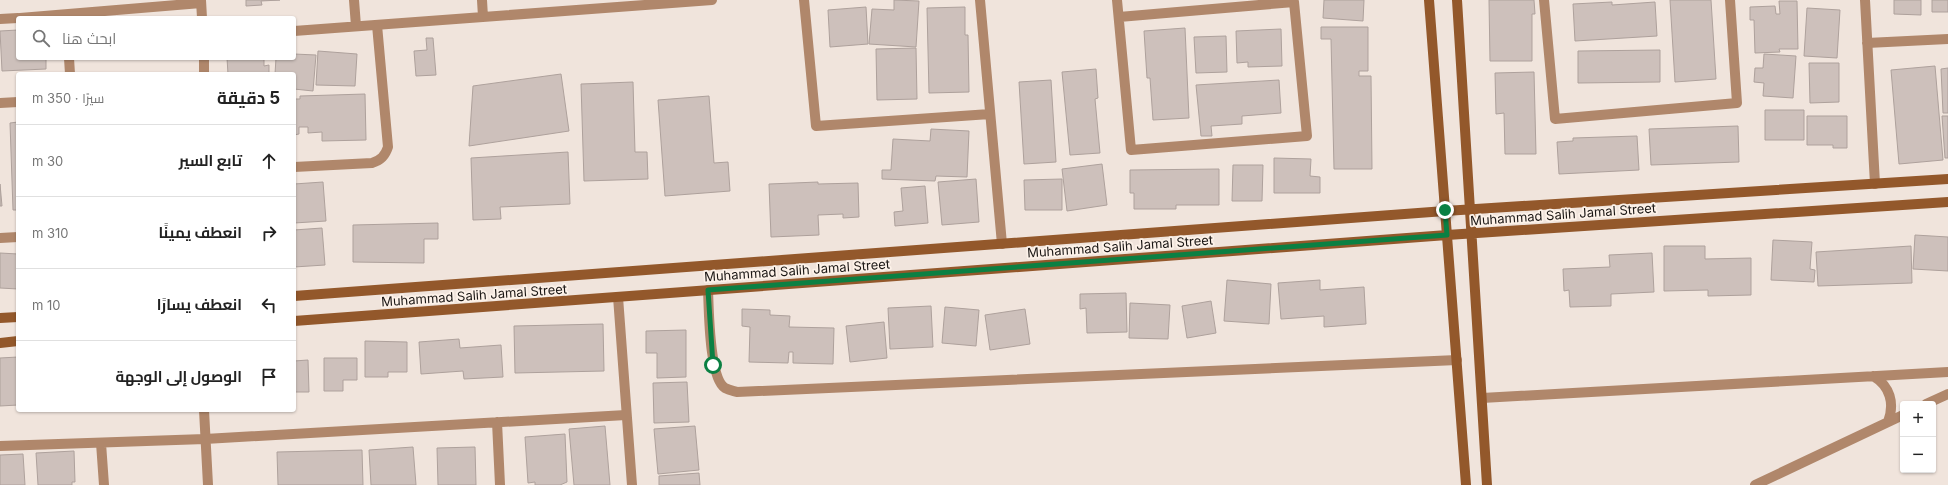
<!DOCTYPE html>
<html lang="ar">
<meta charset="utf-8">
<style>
:root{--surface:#fff;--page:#f6f6f6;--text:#222;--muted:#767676;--line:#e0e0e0}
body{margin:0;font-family:Inter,Cairo,sans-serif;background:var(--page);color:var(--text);direction:rtl}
.controls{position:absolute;right:12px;bottom:12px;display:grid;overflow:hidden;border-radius:4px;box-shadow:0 1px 3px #0004}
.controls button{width:36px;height:36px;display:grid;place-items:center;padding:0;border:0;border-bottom:1px solid var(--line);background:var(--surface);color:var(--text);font:20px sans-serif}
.stop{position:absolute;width:12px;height:12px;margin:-9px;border:3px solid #0b8043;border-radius:50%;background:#fff}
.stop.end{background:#0b8043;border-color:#fff;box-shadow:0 1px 4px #0008}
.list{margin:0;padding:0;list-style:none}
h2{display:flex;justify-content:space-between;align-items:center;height:52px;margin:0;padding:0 16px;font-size:17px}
h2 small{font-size:13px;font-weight:400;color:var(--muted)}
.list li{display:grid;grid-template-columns:26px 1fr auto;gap:12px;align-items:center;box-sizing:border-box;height:72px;padding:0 16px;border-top:1px solid var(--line)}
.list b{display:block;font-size:15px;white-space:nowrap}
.list em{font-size:13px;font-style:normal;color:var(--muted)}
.icon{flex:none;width:22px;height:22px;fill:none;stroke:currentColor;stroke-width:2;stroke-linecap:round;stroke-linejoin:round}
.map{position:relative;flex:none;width:1948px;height:485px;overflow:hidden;direction:ltr}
.search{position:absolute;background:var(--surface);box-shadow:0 1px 3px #0004;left:16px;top:16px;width:280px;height:44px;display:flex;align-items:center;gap:10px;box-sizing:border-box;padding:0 14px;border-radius:4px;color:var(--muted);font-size:15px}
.panel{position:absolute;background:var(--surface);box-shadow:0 1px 3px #0004;left:16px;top:72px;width:280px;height:340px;border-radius:4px;direction:rtl}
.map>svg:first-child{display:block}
.building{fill:#cdc0bb;stroke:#aea19c}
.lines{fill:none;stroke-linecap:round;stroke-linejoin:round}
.street{stroke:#b0876b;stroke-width:10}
.secondary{stroke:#93582b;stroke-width:10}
.route{stroke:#0b8043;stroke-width:5}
.labels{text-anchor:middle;stroke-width:3.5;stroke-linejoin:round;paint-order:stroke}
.street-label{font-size:13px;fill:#191513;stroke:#fdf2e9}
</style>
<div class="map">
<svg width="1948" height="485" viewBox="0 0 1948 485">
<rect width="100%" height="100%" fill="#f0e4dc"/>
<path class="building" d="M 246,0 L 280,0 L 261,1 L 262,5 L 246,6 Z
M 894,0 L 919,1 L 916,47 L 869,44 L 872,9 L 894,10 Z
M 1324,0 L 1364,0 L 1363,21 L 1323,18 Z
M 1489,0 L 1534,0 L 1535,14 L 1532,14 L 1532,61 L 1490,61 Z
M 1670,0 L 1711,0 L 1716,79 L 1675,82 Z
M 1894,0 L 1921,0 L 1921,15 L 1894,14 Z
M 1932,0 L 1948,0 L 1948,12 L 1932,12 Z
M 1779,1 L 1797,1 L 1798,49 L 1779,49 L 1780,52 L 1755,53 L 1754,20 L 1750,20 L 1750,7 L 1775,6 L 1776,14 L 1780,14 Z
M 1612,2 L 1612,5 L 1655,2 L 1657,36 L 1575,41 L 1573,4 Z
M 866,7 L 868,44 L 830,47 L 828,10 Z
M 965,7 L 965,35 L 968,35 L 969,92 L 929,93 L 927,8 Z
M 1807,8 L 1840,10 L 1837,58 L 1804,56 Z
M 1321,27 L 1368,27 L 1368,71 L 1359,71 L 1359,76 L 1371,76 L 1372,169 L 1334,169 L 1331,39 L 1321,39 Z
M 1185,28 L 1189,118 L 1153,120 L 1150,78 L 1147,78 L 1144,31 Z
M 1281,29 L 1282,66 L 1248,67 L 1248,62 L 1237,63 L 1236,31 Z
M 18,30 L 18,58 L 46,58 L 46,69 L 2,71 L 0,31 Z
M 1226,36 L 1227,72 L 1196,73 L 1194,37 Z
M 426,38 L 433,38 L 436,75 L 416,76 L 414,51 L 427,50 Z
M 916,48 L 917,99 L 877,100 L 876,49 Z
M 1660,50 L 1660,82 L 1578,83 L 1578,51 Z
M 318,51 L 357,54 L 355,86 L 316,85 Z
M 294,54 L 316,55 L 313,91 L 294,89 L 294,74 L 275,74 L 276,58 L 294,58 Z
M 1764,54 L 1796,56 L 1793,98 L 1763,96 L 1764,83 L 1754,82 L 1755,68 L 1763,68 Z
M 227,58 L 264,58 L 264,66 L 269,65 L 269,74 L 228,74 Z
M 1809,63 L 1839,63 L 1839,102 L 1810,103 Z
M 1935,66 L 1943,160 L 1899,164 L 1891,70 Z
M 1948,68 L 1948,113 L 1943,113 L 1941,69 Z
M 1096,69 L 1098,98 L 1095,99 L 1100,153 L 1070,155 L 1062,72 Z
M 1534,72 L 1536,154 L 1505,154 L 1504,113 L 1496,114 L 1495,73 Z
M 561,74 L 569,131 L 469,146 L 473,86 Z
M 1051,80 L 1056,162 L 1024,164 L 1019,82 Z
M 1279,80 L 1281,113 L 1242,116 L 1242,124 L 1211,126 L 1212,136 L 1201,136 L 1196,85 Z
M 633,82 L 635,152 L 647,152 L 648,179 L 584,181 L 581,84 Z
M 365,94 L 366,140 L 322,141 L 322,132 L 308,133 L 308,127 L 299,127 L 299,134 L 294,135 L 294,99 L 300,99 L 300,96 Z
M 709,96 L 714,163 L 728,162 L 730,191 L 665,196 L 658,100 Z
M 1765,110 L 1804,110 L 1804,140 L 1765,140 Z
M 1807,116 L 1847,116 L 1847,148 L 1833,148 L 1833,145 L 1807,145 Z
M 1942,116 L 1948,116 L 1948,158 L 1945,158 Z
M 18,122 L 18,210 L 13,210 L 10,123 Z
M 1738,126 L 1739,162 L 1651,165 L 1649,129 Z
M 931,129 L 969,131 L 967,177 L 936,176 L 935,181 L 882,179 L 882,170 L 891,170 L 893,139 L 930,141 Z
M 1637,136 L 1639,170 L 1559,174 L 1557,142 L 1573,141 L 1573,138 Z
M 568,152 L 570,204 L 500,207 L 501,219 L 473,220 L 471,158 Z
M 1274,158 L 1311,159 L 1310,176 L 1320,177 L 1320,193 L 1274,193 Z
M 1102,164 L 1107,205 L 1067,211 L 1062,169 Z
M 1233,165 L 1263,165 L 1262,201 L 1232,201 Z
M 1219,169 L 1219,205 L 1176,205 L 1176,209 L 1134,209 L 1134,193 L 1130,193 L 1130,170 Z
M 976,179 L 979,222 L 942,225 L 938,182 Z
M 1062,179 L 1062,210 L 1025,210 L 1024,180 Z
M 323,182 L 326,221 L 294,223 L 294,184 Z
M 818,182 L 818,184 L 858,183 L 859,217 L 843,218 L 843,214 L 818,215 L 819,235 L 771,237 L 769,184 Z
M 0,184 L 2,206 L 0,206 Z
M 925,186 L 928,223 L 895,226 L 894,212 L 903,211 L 901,188 Z
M 438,223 L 438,239 L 424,239 L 424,263 L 353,262 L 353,225 Z
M 322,228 L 325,265 L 294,267 L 294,230 Z
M 1915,235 L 1948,237 L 1948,271 L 1913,269 Z
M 1773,240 L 1812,242 L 1810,269 L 1815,270 L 1814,282 L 1771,280 Z
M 1664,246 L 1705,246 L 1705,259 L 1751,258 L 1751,295 L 1708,296 L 1708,290 L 1664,291 Z
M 1911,246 L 1912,283 L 1818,286 L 1816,252 Z
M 0,253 L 18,254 L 18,289 L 0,288 Z
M 1652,253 L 1654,292 L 1611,294 L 1611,306 L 1570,307 L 1569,290 L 1564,291 L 1563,269 L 1610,267 L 1609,255 Z
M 1227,280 L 1271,284 L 1269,324 L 1224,321 Z
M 1320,280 L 1320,290 L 1364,287 L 1366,324 L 1324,327 L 1324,316 L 1281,319 L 1278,283 Z
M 1126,293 L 1127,332 L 1087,333 L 1086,308 L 1080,309 L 1080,294 Z
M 1211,301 L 1216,333 L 1187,338 L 1182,306 Z
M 1130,303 L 1170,305 L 1168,339 L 1129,338 Z
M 931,306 L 933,347 L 890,349 L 888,308 Z
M 945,307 L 979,310 L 976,346 L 942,343 Z
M 742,309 L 770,310 L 770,315 L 790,316 L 789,327 L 834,328 L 833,364 L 793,363 L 793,352 L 789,352 L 788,363 L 749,362 L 750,327 L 742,326 Z
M 1025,309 L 1030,344 L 990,350 L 985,315 Z
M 884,322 L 887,358 L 850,362 L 846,326 Z
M 603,324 L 604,371 L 515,373 L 514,326 Z
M 686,330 L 686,377 L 657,378 L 657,353 L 646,353 L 646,331 Z
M 459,339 L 460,348 L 501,345 L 503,377 L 464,379 L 463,371 L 421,374 L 419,342 Z
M 365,341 L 407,342 L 407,372 L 388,372 L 388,377 L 365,377 Z
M 18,357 L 18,405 L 0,406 L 0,358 Z
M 324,358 L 357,358 L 357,380 L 343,380 L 343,391 L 324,391 Z
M 308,360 L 309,392 L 294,392 L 294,361 Z
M 687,382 L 689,422 L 654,423 L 653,383 Z
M 605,426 L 610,485 L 574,485 L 569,429 Z
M 695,426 L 699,470 L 658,474 L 654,429 Z
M 565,434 L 567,482 L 560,485 L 535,485 L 535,482 L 528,483 L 525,437 Z
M 413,447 L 416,485 L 371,485 L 369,450 Z
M 475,447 L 476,485 L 438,485 L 437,448 Z
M 362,450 L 363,485 L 278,485 L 277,452 Z
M 74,451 L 75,482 L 72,482 L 72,485 L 38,485 L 36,453 Z
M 23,454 L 25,485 L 0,485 L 0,455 Z
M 699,473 L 700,485 L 659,485 L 659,476 Z"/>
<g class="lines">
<path class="street" d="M 201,0 L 202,18
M 354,0 L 356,26
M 482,0 L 483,17
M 804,0 L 816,126 L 990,114
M 980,0 L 1002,244
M 1117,0 L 1131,150 L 1307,136 L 1294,2 L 1119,17
M 1544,0 L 1555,119 L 1737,103 L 1730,0
M 1865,0 L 1875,184
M 20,18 L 201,3
M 0,19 L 18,18
M 294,31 L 712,0
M 1867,43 L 1948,39
M 69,58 L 70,74
M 204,58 L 204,74
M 0,103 L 18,102
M 294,167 L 372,163 C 381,160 385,156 388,147 L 377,25
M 0,238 L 18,237
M 708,290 C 709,310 709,378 725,388 C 729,390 734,391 737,392 L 1457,360
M 618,297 L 632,485
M 1873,376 C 1890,386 1895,403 1888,422
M 1482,398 L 1948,372
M 1926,404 L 1948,394
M 204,410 L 208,485
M 497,422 L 500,485
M 101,443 L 104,485
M 0,446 L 205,439 L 626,415
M 1755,485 L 1903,415"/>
<path class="secondary" d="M 1429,0 L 1466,485
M 1457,0 L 1487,485
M 294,296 L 1445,211 L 1948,179
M 0,318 L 18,317
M 294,321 L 1447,235 L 1948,202
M 0,343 L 18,341"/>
</g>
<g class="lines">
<path class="route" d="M 713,365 L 708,290 L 1447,235 L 1445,210"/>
</g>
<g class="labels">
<g class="street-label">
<text transform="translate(1563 214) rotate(-4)" y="5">Muhammad Salih Jamal Street</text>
<text transform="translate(1120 246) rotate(-4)" y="5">Muhammad Salih Jamal Street</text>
<text transform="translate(797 270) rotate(-4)" y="5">Muhammad Salih Jamal Street</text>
<text transform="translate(474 295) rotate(-4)" y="5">Muhammad Salih Jamal Street</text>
</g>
</g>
</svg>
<div class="controls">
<button>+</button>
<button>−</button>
</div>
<div class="stop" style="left:713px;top:365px"></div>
<div class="stop end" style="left:1445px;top:210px"></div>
<div class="search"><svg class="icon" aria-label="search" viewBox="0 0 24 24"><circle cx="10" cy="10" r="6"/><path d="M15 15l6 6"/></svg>ابحث هنا</div>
<section class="panel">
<h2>5 دقيقة<small>سيرًا · 350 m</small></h2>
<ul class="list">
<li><svg class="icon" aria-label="ahead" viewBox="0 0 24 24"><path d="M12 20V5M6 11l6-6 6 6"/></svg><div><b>تابع السير</b></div><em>30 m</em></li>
<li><svg class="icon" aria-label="right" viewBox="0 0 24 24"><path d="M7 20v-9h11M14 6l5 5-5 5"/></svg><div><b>انعطف يمينًا</b></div><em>310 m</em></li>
<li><svg class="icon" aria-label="left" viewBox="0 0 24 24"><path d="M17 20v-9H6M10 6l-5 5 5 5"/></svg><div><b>انعطف يسارًا</b></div><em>10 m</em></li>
<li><svg class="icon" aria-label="arrive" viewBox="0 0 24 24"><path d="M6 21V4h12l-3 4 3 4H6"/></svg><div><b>الوصول إلى الوجهة</b></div></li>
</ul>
</section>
</div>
